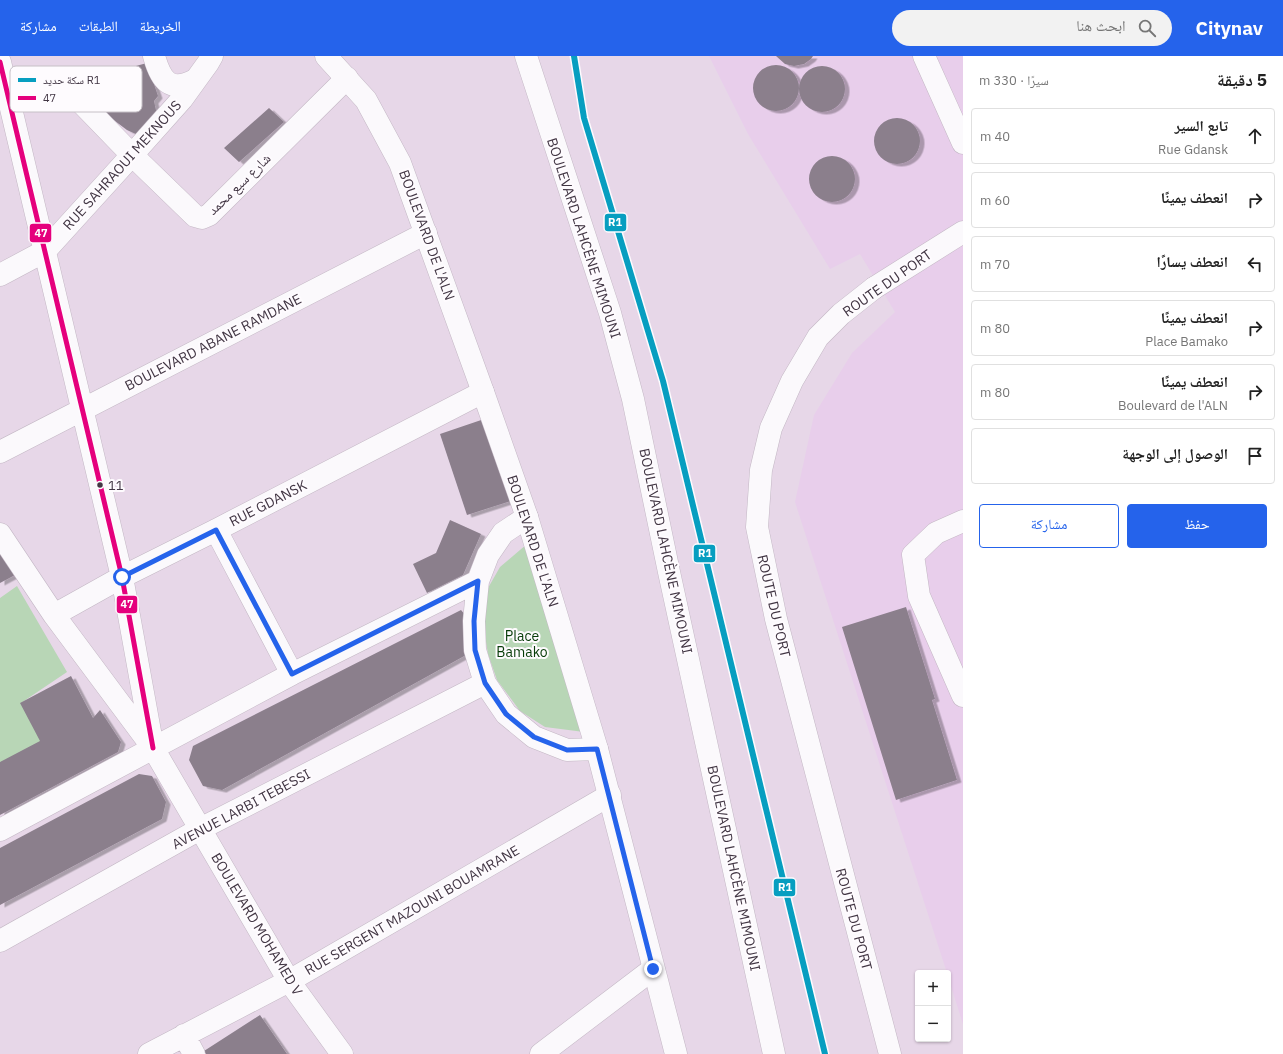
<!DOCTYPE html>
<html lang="ar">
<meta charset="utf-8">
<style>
:root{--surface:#fff;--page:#f2f2f2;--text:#222;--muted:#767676;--line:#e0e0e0;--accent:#2563eb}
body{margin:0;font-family:"IBM Plex Sans","Noto Naskh Arabic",sans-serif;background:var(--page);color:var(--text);direction:rtl}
.controls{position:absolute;right:12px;bottom:12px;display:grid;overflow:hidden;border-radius:4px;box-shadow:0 1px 3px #0004}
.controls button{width:36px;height:36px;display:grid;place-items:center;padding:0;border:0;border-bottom:1px solid var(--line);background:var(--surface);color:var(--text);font:20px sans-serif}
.stop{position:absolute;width:12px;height:12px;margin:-9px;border:3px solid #2563eb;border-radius:50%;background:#fff}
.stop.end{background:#2563eb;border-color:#fff;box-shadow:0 1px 4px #0008}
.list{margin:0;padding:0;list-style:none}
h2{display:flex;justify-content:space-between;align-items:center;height:52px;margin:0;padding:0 16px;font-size:17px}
h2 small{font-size:13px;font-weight:400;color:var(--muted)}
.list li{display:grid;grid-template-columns:26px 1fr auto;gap:12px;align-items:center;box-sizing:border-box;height:56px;margin:0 8px 8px;padding:0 8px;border:1px solid var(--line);border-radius:4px}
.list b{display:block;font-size:15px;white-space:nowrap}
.list p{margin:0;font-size:13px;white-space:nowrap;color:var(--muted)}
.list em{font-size:13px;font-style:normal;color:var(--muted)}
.actions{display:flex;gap:8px;padding:12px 16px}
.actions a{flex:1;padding:9px 0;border:1px solid var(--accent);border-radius:4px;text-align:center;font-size:14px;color:var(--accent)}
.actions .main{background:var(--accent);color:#fff}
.icon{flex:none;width:22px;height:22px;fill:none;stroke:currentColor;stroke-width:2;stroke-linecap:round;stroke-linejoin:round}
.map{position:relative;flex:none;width:963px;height:998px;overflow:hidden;direction:ltr}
header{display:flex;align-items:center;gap:24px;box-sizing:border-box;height:56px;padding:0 20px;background:var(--accent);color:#fff}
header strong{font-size:19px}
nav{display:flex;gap:22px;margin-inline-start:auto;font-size:14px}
.search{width:280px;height:36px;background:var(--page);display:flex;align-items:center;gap:10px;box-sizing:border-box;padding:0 14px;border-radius:22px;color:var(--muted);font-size:15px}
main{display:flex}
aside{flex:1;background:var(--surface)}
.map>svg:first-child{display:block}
.built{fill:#e8ceeb}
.green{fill:#b8d6b6}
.building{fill:#8b7f8c;filter:url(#shadow)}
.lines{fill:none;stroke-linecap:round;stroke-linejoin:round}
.minor-casing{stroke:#c3b7c4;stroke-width:23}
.major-casing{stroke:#c3b7c4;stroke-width:23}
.minor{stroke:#fbf9fc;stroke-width:22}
.major{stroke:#fbf9fc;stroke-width:22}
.bus-1-casing{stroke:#fefbfe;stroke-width:8}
.bus-1{stroke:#e5007d;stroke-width:5}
.rail-1-casing{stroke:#fefbfe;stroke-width:9}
.rail-1{stroke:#079ec0;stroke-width:6}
.route{stroke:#2563eb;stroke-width:5}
.bus-dot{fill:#423644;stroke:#fefbfe;stroke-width:1.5}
.labels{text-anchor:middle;stroke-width:4;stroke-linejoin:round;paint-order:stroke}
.bus-label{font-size:13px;fill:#423644;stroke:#fefbfe;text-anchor:start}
.street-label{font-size:14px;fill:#423644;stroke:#fefbfe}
.park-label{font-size:14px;fill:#073c08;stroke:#fefbfe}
.key{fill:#fefbfe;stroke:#c6c0c6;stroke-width:1}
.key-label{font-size:11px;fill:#423644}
.line-badge{stroke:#fefbfe;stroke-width:1.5}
.badge-label{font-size:11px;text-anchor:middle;font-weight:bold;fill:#fff}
</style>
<header>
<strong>Citynav</strong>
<div class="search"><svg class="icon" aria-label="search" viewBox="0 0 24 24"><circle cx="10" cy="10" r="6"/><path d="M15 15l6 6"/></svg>ابحث هنا</div>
<nav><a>الخريطة</a><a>الطبقات</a><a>مشاركة</a></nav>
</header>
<main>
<aside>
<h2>5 دقيقة<small>سيرًا · 330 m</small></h2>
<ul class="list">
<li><svg class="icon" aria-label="ahead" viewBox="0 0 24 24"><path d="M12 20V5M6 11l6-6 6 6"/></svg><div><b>تابع السير</b><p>Rue Gdansk</p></div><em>40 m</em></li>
<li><svg class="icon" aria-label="right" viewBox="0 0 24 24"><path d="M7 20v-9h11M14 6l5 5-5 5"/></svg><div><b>انعطف يمينًا</b></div><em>60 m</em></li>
<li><svg class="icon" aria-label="left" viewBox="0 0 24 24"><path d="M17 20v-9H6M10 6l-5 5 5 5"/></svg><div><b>انعطف يسارًا</b></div><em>70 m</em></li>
<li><svg class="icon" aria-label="right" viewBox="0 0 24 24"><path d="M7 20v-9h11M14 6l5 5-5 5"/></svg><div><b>انعطف يمينًا</b><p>Place Bamako</p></div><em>80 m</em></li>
<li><svg class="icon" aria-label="right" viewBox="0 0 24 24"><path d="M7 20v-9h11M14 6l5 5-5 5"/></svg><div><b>انعطف يمينًا</b><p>Boulevard de l'ALN</p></div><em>80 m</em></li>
<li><svg class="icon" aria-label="arrive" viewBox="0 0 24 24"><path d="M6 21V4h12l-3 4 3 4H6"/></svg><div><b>الوصول إلى الوجهة</b></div></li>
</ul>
<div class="actions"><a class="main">حفظ</a><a>مشاركة</a></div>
</aside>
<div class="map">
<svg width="963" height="998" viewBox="0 0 963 998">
<defs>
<filter id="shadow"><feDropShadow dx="4.5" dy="2.5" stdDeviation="0" flood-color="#0004"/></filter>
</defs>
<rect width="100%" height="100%" fill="#e7d7e8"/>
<path class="built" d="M 709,0 L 963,0 L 963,968 L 948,921 L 948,917 L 947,917 L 795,446 L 814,359 L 852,297 L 895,256 L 860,198 L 830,213 L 748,78 Z"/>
<path class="green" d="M 527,488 L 584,676 L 545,671 L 520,655 L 497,624 L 488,598 L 482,561 L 488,532 L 500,511 Z
M 17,530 L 67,616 L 21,647 L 46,687 L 0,711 L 0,542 Z"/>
<path class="building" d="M 776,0 L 813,0 L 811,3 L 804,8 L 794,10 L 785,8 Z
M 147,7 L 158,40 L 154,45 L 157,59 L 136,78 L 127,74 L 107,59 L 105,53 L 98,48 L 99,42 L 80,25 Z
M753 32a23 23 0 1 1 46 0a23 23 0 1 1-46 0Z
M799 33a23 23 0 1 1 46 0a23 23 0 1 1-46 0Z
M 269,52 L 284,66 L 239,106 L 224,92 Z
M874 85a23 23 0 1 1 46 0a23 23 0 1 1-46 0Z
M809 123a23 23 0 1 1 46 0a23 23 0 1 1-46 0Z
M 493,360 L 520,442 L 467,459 L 440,378 Z
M 450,464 L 481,478 L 463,519 L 427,537 L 413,508 L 436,497 Z
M 0,495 L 15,519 L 0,527 Z
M 906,551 L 935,643 L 932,644 L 957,724 L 896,744 L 842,571 Z
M 461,554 L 466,560 L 466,599 L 222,734 L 203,730 L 189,704 L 193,690 Z
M 71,620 L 93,662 L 100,654 L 121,686 L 118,696 L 0,759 L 0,706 L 40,685 L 20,647 Z
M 139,718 L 152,720 L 166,746 L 162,763 L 0,849 L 0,792 Z
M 260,959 L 287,998 L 206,998 L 204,995 Z"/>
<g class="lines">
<defs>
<path id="minor" d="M 154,0 C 161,25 170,37 195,24
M 924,0 L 963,87
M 0,6 L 122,521 L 153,692
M 0,42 L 8,40 L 71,36 L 132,99 L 195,160 L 202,162 L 209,159 L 347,22
M 0,219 L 45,195 L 132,99 L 182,43 L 208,7 L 212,0
M 874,232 L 963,176
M 0,396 L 426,177
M 527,461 L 503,477 L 488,499 L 478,525 L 474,565 L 475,594 L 485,627 L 506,658 L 534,681 L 567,694 L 597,693
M 963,465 L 936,477 L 913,499 L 919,540 L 963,640
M 216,474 L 292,618
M 0,478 L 54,559 L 153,692 L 289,925 L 342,998
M 54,559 L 122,521 L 216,474 L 483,336
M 0,774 L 292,618 L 478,525
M 0,885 L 200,773 L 485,627
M 184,979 L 194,998
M 149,998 L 289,925 L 610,739
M 541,998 L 653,913"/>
<path id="major" d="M 326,0 L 366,44 L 400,107 L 483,336 L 527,461 L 597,693 L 676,998
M 526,0 L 610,257 L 633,343 L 669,516 L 774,998
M 874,232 L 841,258 L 818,281 L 792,325 L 771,372 L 761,414 L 757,471 L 776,563 L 890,998"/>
</defs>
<use href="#minor" class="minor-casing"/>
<use href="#major" class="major-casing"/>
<use href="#minor" class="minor"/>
<use href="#major" class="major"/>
<defs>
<path id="bus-1" d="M 0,6 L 122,521 L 153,692"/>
</defs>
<use href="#bus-1" class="bus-1-casing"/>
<use href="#bus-1" class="bus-1"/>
<defs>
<path id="rail-1" d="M 574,0 L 584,62 L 663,325 L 825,998"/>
</defs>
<use href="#rail-1" class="rail-1-casing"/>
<use href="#rail-1" class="rail-1"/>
</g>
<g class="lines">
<path class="route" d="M 122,521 L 216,474 L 292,618 L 478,525 L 474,565 L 475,594 L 485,627 L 506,658 L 534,681 L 567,694 L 597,693 L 653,913"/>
</g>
<circle class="bus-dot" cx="100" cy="429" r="3.5"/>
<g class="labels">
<g class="bus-label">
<text x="108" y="434">11</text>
</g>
<g class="street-label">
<text transform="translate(122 109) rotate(-48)" y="5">RUE SAHRAOUI MEKNOUS</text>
<text transform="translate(239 128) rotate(-44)" y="5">شارع سبع محمد</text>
<text transform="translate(427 179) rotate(70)" y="5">BOULEVARD DE L'ALN</text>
<text transform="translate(584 182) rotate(72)" y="5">BOULEVARD LAHCÈNE MIMOUNI</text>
<text transform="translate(887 227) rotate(-35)" y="5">ROUTE DU PORT</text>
<text transform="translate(213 286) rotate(-27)" y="5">BOULEVARD ABANE RAMDANE</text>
<text transform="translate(268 447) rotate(-27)" y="5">RUE GDANSK</text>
<text transform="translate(533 485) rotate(72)" y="5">BOULEVARD DE L'ALN</text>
<text transform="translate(666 495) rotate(78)" y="5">BOULEVARD LAHCÈNE MIMOUNI</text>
<text transform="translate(774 550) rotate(77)" y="5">ROUTE DU PORT</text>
<text transform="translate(241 753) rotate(-28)" y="5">AVENUE LARBI TEBESSI</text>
<text transform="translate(734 812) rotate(78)" y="5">BOULEVARD LAHCÈNE MIMOUNI</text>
<text transform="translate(412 854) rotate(-30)" y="5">RUE SERGENT MAZOUNI BOUAMRANE</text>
<text transform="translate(854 863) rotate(75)" y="5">ROUTE DU PORT</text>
<text transform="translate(257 868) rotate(59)" y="5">BOULEVARD MOHAMED V</text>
</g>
<g class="park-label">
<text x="522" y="585">Place<tspan x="522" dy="16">Bamako</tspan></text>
</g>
</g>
<rect x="10" y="10" width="132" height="46" rx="6" class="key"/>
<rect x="18" y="22" width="18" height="4" fill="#079ec0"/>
<rect x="18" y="40" width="18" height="4" fill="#e5007d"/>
<g class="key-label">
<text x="43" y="28">سكة حديد R1</text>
<text x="43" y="46">47</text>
</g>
<g class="line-badge">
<rect x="604" y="157" width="23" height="19" rx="4" fill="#079ec0"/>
<rect x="29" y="167" width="23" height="20" rx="4" fill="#e5007d"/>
<rect x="693" y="488" width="23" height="19" rx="4" fill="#079ec0"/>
<rect x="116" y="539" width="22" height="19" rx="4" fill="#e5007d"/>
<rect x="773" y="822" width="23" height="19" rx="4" fill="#079ec0"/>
</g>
<g class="badge-label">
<text x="615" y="170">R1</text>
<text x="41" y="181">47</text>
<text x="705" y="501">R1</text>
<text x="127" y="552">47</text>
<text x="785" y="835">R1</text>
</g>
</svg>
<div class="controls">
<button>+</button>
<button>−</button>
</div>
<div class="stop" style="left:122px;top:521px"></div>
<div class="stop end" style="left:653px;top:913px"></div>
</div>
</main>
